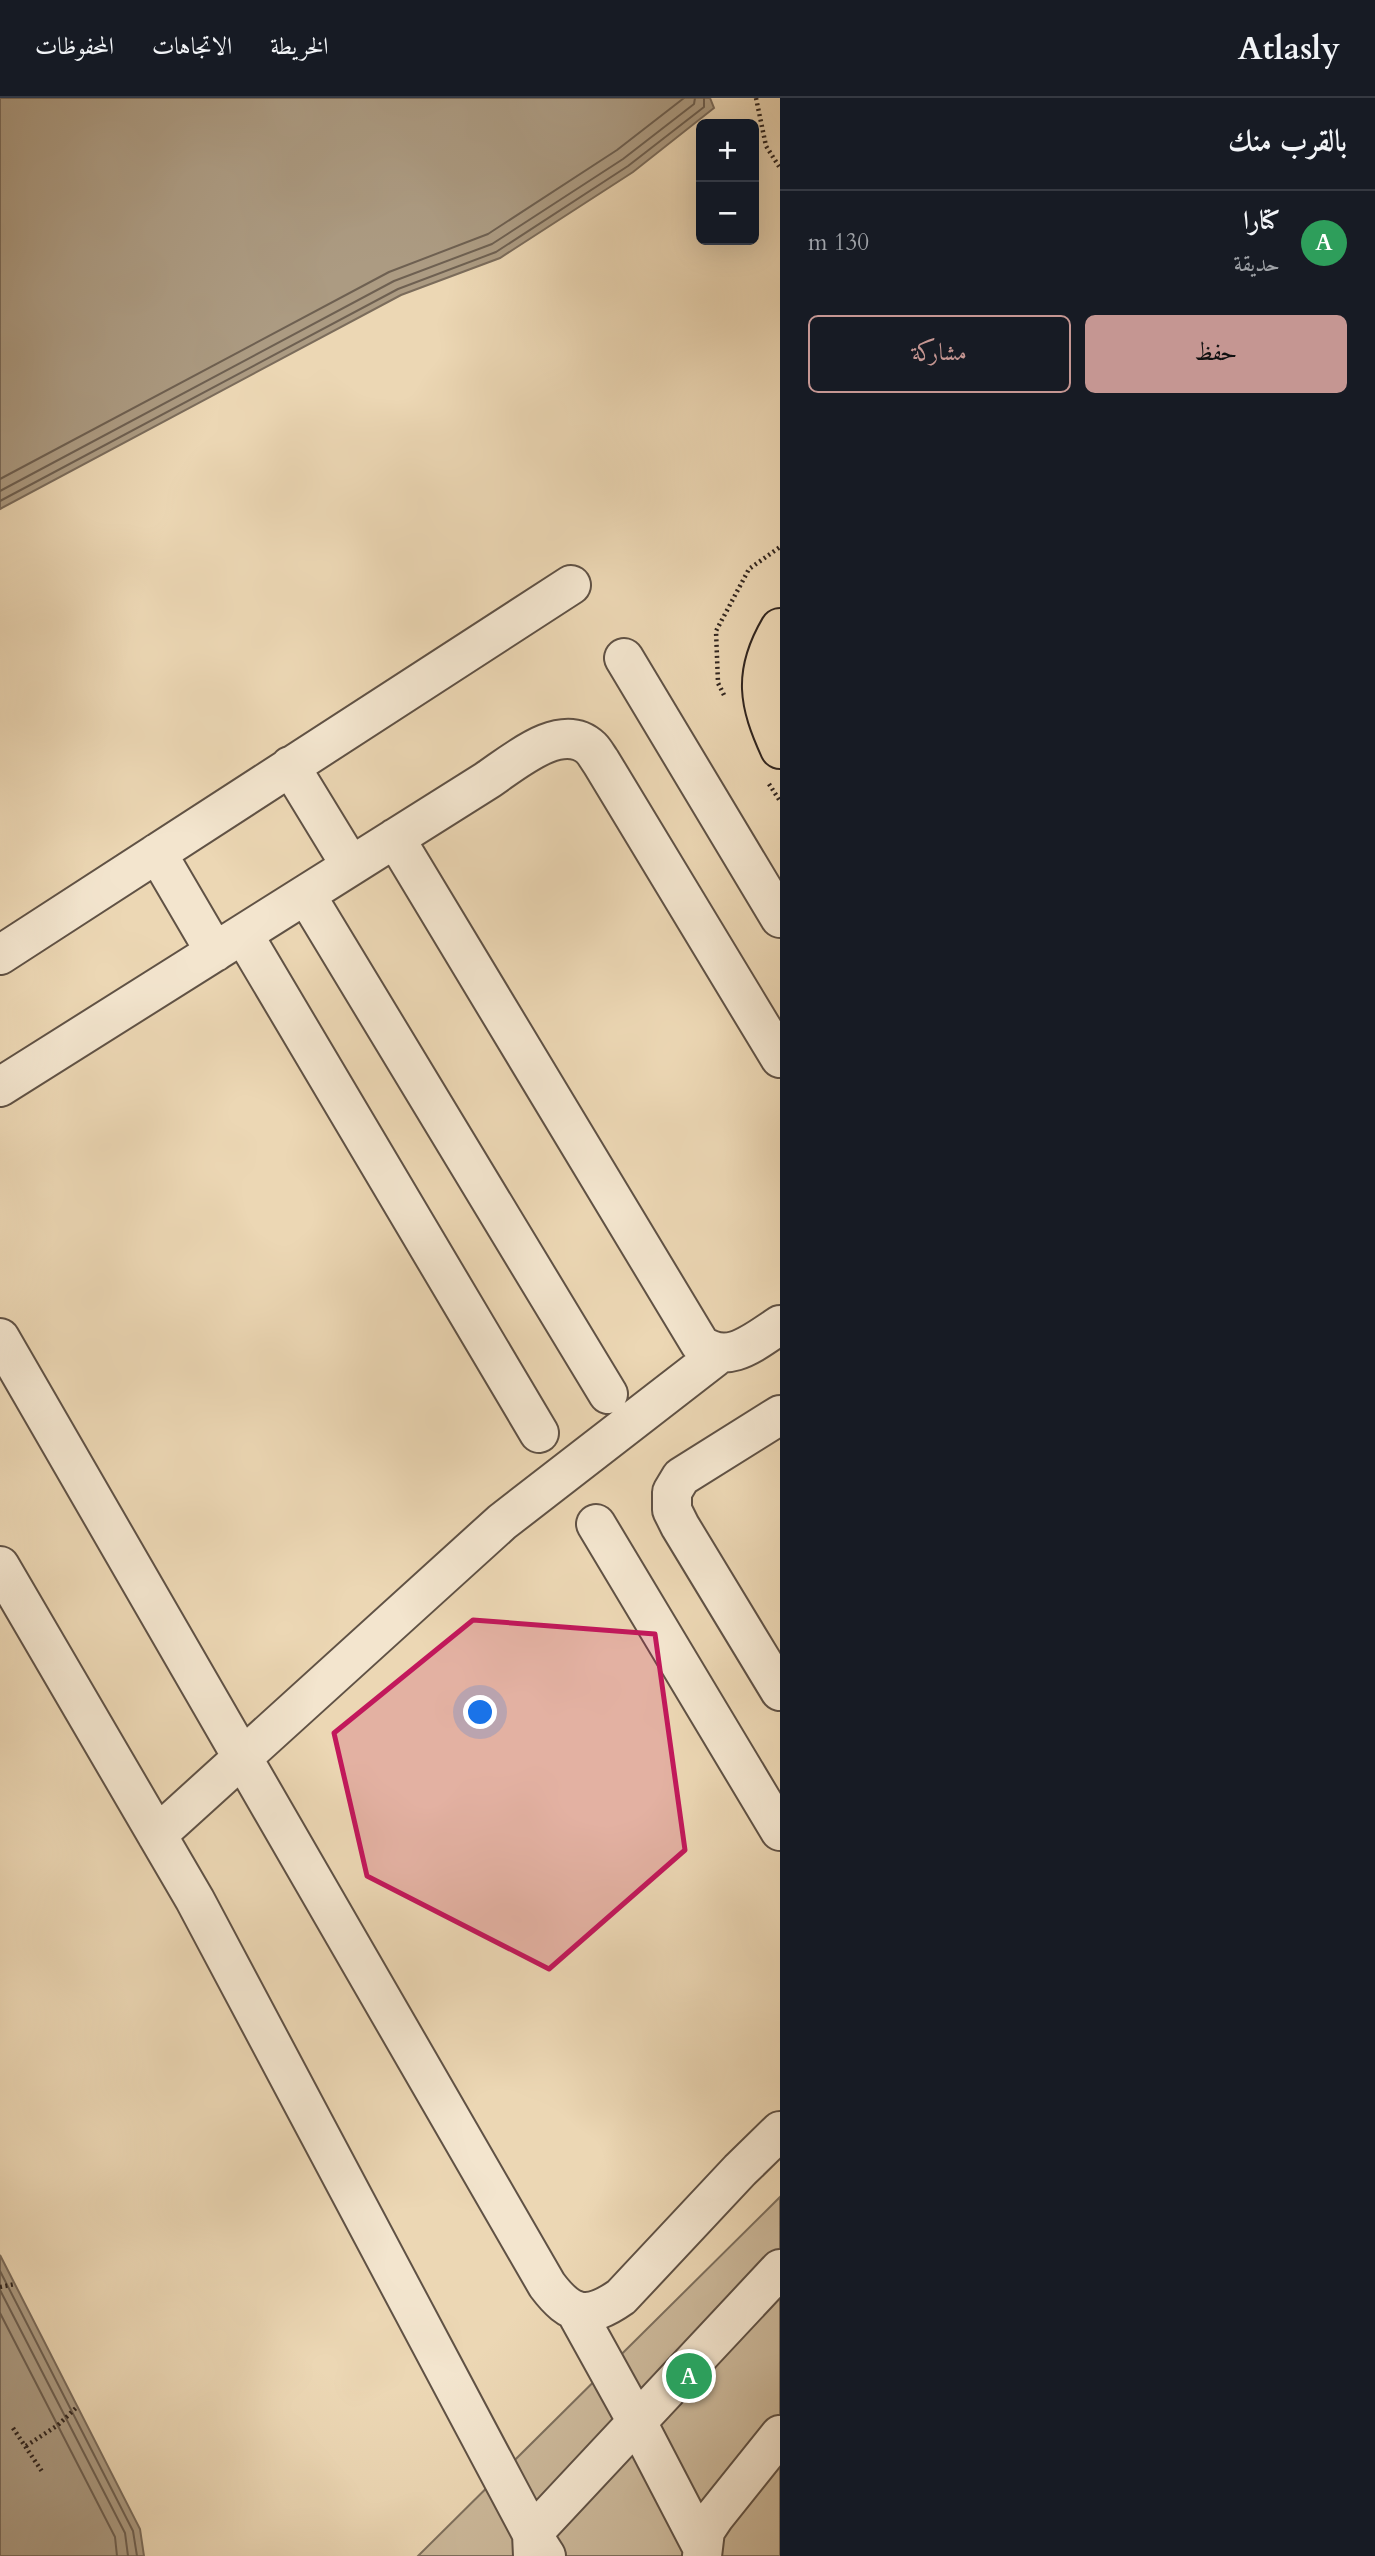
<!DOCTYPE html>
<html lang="ar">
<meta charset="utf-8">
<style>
:root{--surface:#171b24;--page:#242831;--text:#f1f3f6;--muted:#9ea1a6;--line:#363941;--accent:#c59692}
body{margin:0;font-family:Cardo,Amiri,serif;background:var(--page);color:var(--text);direction:rtl}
.controls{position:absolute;right:21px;top:21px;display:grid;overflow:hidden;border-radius:10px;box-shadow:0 7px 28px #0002}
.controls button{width:63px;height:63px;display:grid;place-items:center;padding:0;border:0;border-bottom:2px solid var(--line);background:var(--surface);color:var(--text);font:35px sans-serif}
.you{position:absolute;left:481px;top:1615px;width:24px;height:24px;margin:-18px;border:5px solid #fff;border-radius:50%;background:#1a73e8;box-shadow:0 0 0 10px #1a73e833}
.badge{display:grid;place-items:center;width:46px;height:46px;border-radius:50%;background:var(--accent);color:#fff;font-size:23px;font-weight:700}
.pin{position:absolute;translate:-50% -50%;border:4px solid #fff;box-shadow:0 2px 7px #0006}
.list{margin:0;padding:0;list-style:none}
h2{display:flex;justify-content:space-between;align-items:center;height:91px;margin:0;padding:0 28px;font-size:30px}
h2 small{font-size:23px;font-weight:400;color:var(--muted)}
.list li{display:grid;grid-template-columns:46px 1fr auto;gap:21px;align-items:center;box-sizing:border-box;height:105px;padding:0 28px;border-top:2px solid var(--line)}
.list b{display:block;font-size:26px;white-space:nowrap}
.list p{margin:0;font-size:23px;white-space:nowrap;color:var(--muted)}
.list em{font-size:23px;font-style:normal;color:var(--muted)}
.actions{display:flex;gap:14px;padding:21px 28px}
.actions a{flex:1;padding:16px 0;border:2px solid var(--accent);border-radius:10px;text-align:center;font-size:24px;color:var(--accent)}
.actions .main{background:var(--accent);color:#111}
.map{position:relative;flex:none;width:780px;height:2458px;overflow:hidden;direction:ltr}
header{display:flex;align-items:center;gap:42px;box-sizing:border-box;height:98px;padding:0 35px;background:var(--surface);border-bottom:2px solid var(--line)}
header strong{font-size:33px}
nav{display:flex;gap:38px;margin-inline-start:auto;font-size:24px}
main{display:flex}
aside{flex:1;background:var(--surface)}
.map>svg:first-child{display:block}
.green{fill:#ccb99b;stroke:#7e705e;stroke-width:2}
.water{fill:#ac9b82;stroke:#7b6c5b;stroke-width:2}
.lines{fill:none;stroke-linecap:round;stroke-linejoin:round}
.shore{stroke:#6e6051;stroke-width:2}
.minor-casing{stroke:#605245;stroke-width:42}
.highway-casing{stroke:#312620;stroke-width:42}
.path{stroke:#312620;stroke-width:4.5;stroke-dasharray:2 3.5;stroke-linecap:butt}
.minor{stroke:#f3e5ce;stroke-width:38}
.highway{stroke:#ecd7b4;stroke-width:38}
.marked{fill:#c2185b;fill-opacity:0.2;stroke:#c2185b;stroke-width:5;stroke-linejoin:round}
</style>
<header>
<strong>Atlasly</strong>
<nav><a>الخريطة</a><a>الاتجاهات</a><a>المحفوظات</a></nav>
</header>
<main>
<aside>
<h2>بالقرب منك<small></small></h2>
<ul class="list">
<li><span class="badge" style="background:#2e9e5b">A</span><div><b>كتارا</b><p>حديقة</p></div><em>130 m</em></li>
</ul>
<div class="actions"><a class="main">حفظ</a><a>مشاركة</a></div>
</aside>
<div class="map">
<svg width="780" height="2458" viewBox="0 0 780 2458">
<rect width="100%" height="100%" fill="#ecd7b4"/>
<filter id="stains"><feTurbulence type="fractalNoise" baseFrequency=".00286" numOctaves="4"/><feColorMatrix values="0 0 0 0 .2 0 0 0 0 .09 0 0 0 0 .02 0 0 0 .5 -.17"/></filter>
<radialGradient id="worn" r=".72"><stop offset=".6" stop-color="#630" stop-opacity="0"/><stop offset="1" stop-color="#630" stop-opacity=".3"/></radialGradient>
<path class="green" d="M 780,2099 L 780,2458 L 418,2458 Z"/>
<path class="water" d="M 0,0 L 710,0 L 714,10 L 633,74 L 500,160 L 401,197 L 0,411 Z
M 0,2157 L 140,2431 L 144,2458 L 0,2458 Z"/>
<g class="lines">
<path class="shore" d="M 0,381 L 389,174 L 488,136 L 617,52 L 684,0
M 0,393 L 394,183 L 492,146 L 623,61 L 694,6 L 695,0
M 0,403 L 398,191 L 496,154 L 628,68 L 704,9 L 704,0
M 0,2173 L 133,2433 L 137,2458
M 0,2192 L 125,2435 L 128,2458
M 0,2215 L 115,2439 L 117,2458"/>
<defs>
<path id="minor" d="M 624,560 L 780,820
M 290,668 L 351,768
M 395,740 L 700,1246 C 728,1268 755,1243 780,1227
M 157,755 L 215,854
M 306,797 L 608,1296
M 243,836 L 539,1335
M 0,857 L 571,487
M 0,989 L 486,683 C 512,666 561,622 591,650 C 595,654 598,660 601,664 L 780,960
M 0,1240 L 547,2187 C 571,2219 588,2222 621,2199 L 740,2072 L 780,2033
M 780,1317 L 681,1379 L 672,1394 L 672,1412 L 680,1428 L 780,1593
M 596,1426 L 780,1733
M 0,1468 L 195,1802 L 532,2436 L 546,2458
M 157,1737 L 502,1424 L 719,1256
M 575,2212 L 637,2324 L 702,2449
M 533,2458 L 532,2436 L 780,2171
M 702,2458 L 705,2433 L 715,2418 L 780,2337"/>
<path id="highway" d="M 780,530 C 753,576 759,605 780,651"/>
</defs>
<use href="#minor" class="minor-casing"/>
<use href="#highway" class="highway-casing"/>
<path class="path" d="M 756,0 L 766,48 L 780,70
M 724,597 L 718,585 L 716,533 L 749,471 L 780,449
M 769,686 L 780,703
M 0,2189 L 15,2186
M 13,2330 L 43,2375
M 26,2348 L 58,2327 L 78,2308"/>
<use href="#minor" class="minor"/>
<use href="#highway" class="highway"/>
</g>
<path class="marked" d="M 473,1522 L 655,1536 L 685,1752 L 549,1871 L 367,1778 L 334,1635 Z"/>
<rect width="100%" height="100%" filter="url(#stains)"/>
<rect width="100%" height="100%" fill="url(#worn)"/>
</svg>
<div class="controls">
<button>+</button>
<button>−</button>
</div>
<div class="you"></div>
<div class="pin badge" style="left:689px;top:2278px;background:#2e9e5b">A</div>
</div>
</main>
